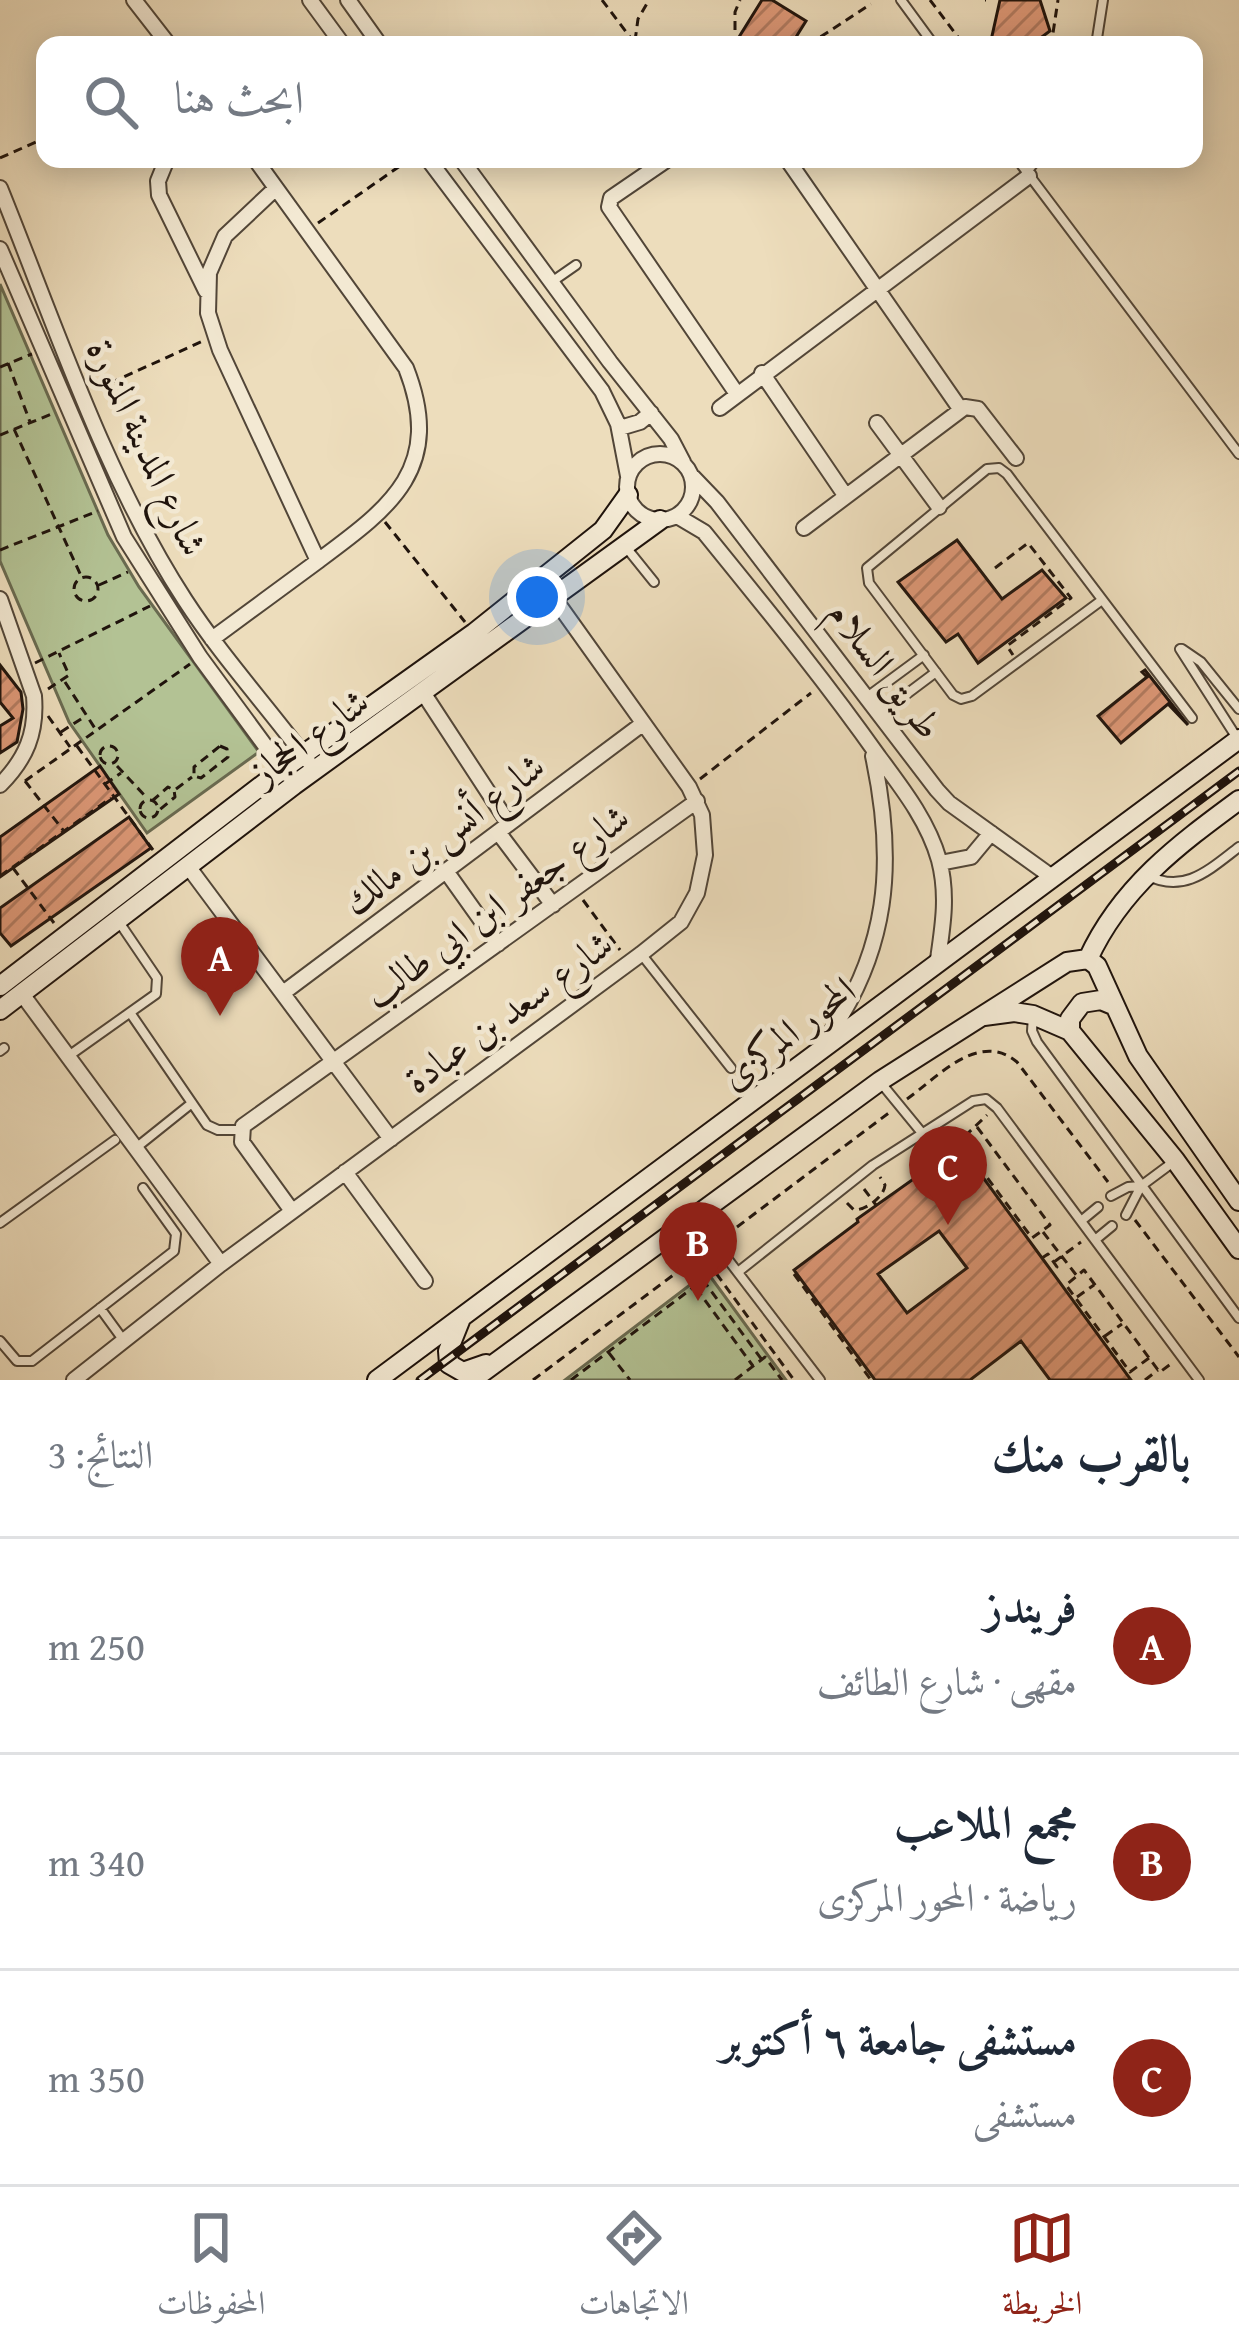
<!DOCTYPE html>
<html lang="ar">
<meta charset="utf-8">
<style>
:root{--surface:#fff;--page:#f6f6f7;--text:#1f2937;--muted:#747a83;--line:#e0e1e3;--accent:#8f2418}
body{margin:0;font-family:"Gentium Book Plus",Amiri,serif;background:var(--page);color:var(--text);direction:rtl}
.you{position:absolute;left:537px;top:597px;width:42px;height:42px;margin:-30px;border:9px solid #fff;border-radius:50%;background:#1a73e8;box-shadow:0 0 0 18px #1a73e833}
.badge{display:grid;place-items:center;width:78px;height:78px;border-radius:50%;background:var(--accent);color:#fff;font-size:39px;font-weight:700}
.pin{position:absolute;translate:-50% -99px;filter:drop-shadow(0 3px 6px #0008)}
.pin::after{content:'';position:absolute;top:63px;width:42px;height:36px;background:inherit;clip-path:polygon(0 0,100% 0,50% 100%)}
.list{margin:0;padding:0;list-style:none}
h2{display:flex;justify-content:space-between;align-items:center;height:156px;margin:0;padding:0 48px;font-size:51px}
h2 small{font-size:39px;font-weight:400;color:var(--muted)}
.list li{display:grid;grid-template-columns:78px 1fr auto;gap:36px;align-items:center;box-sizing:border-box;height:216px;padding:0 48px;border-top:3px solid var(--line)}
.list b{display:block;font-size:45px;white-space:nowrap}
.list p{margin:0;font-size:39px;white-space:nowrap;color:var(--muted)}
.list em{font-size:39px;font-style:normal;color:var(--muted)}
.icon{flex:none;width:66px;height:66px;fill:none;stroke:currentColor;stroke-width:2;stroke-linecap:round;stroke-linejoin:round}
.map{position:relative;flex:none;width:1239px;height:1380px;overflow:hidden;direction:ltr}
.search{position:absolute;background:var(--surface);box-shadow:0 6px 30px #0003;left:36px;right:36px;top:36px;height:132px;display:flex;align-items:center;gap:30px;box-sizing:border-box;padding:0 42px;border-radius:24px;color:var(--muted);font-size:45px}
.sheet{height:804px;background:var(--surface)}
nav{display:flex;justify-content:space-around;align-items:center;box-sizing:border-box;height:168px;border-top:3px solid var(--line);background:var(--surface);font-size:33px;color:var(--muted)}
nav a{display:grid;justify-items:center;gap:6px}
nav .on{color:var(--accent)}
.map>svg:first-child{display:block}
.green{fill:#b3c294;stroke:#696a50;stroke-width:3}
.building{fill:url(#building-hatch);stroke:#1f130c;stroke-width:3;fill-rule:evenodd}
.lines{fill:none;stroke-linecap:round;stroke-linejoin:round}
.lane-casing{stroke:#524638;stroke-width:12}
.street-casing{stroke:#524638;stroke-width:18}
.secondary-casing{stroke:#1f130c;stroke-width:22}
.path{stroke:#1f130c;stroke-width:3;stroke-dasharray:9 6;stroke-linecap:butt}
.lane{stroke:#f3e9d3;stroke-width:8}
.street{stroke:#f3e9d3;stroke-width:14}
.secondary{stroke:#f3e9d3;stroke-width:18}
.rail-casing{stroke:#1f130c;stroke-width:9}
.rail{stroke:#f3e9d3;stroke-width:4.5;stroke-dasharray:14;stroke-linecap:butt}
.labels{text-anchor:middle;stroke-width:9;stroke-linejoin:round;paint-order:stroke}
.street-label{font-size:39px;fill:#1f130c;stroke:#f3e9d3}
</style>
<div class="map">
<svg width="1239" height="1380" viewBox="0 0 1239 1380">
<defs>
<pattern id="building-hatch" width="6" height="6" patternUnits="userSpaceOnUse" patternTransform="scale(3)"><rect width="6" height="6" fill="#de9877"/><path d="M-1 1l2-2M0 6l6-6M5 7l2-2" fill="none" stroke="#b37b60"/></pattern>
</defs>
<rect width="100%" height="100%" fill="#edddbc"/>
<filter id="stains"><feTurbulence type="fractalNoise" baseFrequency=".00167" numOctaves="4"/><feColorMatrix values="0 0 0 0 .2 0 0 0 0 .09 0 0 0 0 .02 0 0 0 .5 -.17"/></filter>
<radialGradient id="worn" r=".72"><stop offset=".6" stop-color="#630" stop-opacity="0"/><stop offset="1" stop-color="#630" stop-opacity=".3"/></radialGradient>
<path class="green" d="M 0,284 L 108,535 L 139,587 L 259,752 L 147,833 L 69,722 L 0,561 Z
M 707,1272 L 786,1380 L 565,1380 Z"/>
<path class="building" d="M 762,0 L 772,0 L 806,21 L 791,45 L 752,45 L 739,37 Z
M 1000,0 L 1040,0 L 1050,31 L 1031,45 L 990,45 Z
M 957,540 L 1002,599 L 1042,570 L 1066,598 L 978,663 L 958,634 L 946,642 L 898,582 Z
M 0,665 L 21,692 L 23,709 L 17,742 L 0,753 L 0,726 L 13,718 L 0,702 Z
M 1145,670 L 1188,725 L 1168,704 L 1121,743 L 1098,716 L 1147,677 L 1142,672 Z
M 100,766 L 119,794 L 0,877 L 0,837 Z
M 129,817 L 151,848 L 11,946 L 0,933 L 0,908 Z
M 960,1146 L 1042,1258 L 1131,1380 L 1050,1380 L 1021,1341 L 970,1380 L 875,1380 L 794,1270 L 858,1222 L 857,1219 ZM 939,1231 L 967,1268 L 907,1313 L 878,1274 Z"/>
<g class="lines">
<defs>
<path id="lane" d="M 901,0 L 934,45
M 1096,45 L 1103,0
M 1017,159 L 1239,454
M 1026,173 L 1037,159
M 553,281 L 576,265
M 625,546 L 654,582
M 1102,600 L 972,696 L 961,699 L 953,695 L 869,583 L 867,568 L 987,469 L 999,468 L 1007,474 L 1192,718
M 1180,649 L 1237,738
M 1182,649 L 1201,662 L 1239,709
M 867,697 L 924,655
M 880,714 L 936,672
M 1147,875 C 1184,895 1210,869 1239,847
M 642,955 L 731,1068
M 131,1014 L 207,1125 L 218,1130 L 241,1130
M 1033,1016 L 1032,1031 L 1037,1042 L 1239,1318
M 0,1051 L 4,1048
M 70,1055 L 156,994 L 157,978 L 119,922
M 881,1083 L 922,1133
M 137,1147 L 192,1103
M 1111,1196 L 1128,1187 L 1141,1186 L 1172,1163
M 1126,1215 L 1141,1186
M 697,1219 L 820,1380
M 1081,1221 L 1098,1207
M 0,1223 L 115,1140
M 1095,1240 L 1112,1226
M 738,1272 L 873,1165 L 973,1101 L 986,1099 L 997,1108 L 1199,1380
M 100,1308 L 124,1341
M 0,1341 L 17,1361 L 32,1361 L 174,1251 L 176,1234 L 143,1188"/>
<path id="street" d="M 134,0 L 169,45
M 310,0 L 343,45
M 348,0 L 380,45
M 167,159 L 158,181 L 159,195 L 206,291
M 428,159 L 602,391 L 618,424 L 628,476
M 461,159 L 610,362 L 671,439 L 683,462
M 668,159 L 611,198 L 609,207 L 737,394
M 787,159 L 961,410
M 0,188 C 55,324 105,477 185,600 C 222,657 268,707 308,761
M 276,188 L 225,236 L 209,273 L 208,313 L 220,350 L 318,561
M 0,249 L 124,537 L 200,657 L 286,774
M 762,373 L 845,495
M 720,408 L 1029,176
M 877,423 L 939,507
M 620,428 L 640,422 L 651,413
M627 487a33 33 0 1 1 66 0a33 33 0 1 1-66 0Z
M 693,477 L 717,502 L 937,790 L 949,803 L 1052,877
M 677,516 L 704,532 C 764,606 824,679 879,757 C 902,788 928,821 939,860 C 948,894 943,925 938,959
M 804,528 L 965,407 L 978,409 L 1016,458
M 0,599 L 34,696 C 37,733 26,759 0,785
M 212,639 C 247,613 283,587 318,561 C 391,507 445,468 406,368 L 255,159
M 424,694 L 509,824
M 498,832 L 553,905
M 940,863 L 971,857 L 991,833
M 190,869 L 391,1139
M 446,871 L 498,944
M 283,993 L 641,725
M 22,994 L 221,1264
M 824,1042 C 889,952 896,863 873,756
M 345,1172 L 425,1281
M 292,1211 L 242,1142 L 243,1126 L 697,801
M 74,1380 L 221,1264 L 641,954 L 681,922 L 697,893 L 705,855 L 702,815 L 689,787 L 554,598"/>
<path id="secondary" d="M 1088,959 L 1097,966 L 1138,1056 L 1239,1201
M 1088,959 C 1121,887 1178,845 1239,800
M 0,986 L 283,769 L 474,633 L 603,530 L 628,495
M 0,1010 L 294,785 L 660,520
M 984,1016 L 1014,1012 L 1033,1015 L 1070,1031 L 1175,1160 L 1239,1249
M 1070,1031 L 1070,1019 L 1082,1003 L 1101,1000 L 1113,1005
M 460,1321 L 448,1351 L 449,1364 L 463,1372 L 486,1364
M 377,1380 L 1239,739
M 472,1380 L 880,1081 L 1067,962 L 1088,959"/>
</defs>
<use href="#lane" class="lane-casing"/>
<use href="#street" class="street-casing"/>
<use href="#secondary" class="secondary-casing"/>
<path class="path" d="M 602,0 L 636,45
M 930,0 L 964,45
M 985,0 L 986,0
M 635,41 L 638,19 L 649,0
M 735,45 L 735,12 L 740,0
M 808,45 L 871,4
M 1045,45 L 1053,33 L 1058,0
M 0,158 L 45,138
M 318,223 L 410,159
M 8,363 L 30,422
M 0,367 L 32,354
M 97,389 L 203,341
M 14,429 L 82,578
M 0,435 L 54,413
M 385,522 L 465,622
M 0,550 L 98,511
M 995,568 L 1028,543 L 1071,598 L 1007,646 L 1013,655
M74 589a12 12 0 1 1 24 0a12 12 0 1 1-24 0Z
M 99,585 L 128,572
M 35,663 L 150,606
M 65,682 L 96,730
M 48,689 L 69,675 L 59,653
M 48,716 L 70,747
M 61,732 L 84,717
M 77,746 L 153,850
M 220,746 L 227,749 L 228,757 L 201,778 L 194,776 L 194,767 Z
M100 755a9 9 0 1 1 18 0a9 9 0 1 1-18 0Z
M 117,766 L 147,798
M 700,779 L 811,693
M 25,781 L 190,664
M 25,781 L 63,830
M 105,784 L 121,773
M 176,789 L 192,777
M140 809a9 9 0 1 1 18 0a9 9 0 1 1-18 0Z
M 152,801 L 168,787 L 174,790 L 175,797 L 158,811
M 13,868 L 54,923
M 0,876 L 111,798
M 583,900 L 620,950
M 907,1099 C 938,1077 979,1030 1017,1062 L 1108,1182
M 977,1127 L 1050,1225 L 1032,1238 L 963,1145 L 962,1139 L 987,1115
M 864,1189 L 876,1205
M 847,1203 L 854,1210 C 866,1210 884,1197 885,1185 L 880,1177
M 1135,1220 L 1239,1357
M 1043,1232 L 1077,1276
M 725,1236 L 890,1112
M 1042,1258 L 1048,1254 L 1057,1267 L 1051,1271
M 713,1262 L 710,1265 L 794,1380
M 1054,1262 L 1081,1242
M 794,1274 L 871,1380
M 696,1288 L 753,1366
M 1077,1297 L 1094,1285
M 1105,1336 L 1122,1324
M 609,1353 L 630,1380
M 1149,1358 L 1130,1372 L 1066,1285 L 1084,1270 L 1158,1370 L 1160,1372 L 1172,1363
M 533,1380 L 708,1249
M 571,1380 L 703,1280 L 762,1360
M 735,1380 L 765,1357 L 782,1380
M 1145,1380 L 1158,1370"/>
<use href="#lane" class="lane"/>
<use href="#street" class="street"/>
<use href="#secondary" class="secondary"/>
<defs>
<path id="rail" d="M 420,1380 L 1239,771"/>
</defs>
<use href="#rail" class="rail-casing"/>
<use href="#rail" class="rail"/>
</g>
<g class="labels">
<g class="street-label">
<text transform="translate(148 447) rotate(65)" y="14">شارع المدينة المنورة</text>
<text transform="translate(886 669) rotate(53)" y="14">طريق السلام</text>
<text transform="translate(309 736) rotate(-36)" y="14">شارع الحجاز</text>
<text transform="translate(443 833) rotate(-37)" y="14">شارع أنس بن مالك</text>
<text transform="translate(496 905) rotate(-36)" y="14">شارع جعفر ابن ابي طالب</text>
<text transform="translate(508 1011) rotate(-36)" y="14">شارع سعد بن عبادة</text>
<text transform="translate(787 1032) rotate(-37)" y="14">المحور المركزى</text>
</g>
</g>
<rect width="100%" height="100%" filter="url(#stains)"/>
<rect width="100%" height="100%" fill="url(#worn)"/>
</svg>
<div class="you"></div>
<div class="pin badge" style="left:220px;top:1016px">A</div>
<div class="pin badge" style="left:698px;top:1301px">B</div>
<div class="pin badge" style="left:948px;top:1225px">C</div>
<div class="search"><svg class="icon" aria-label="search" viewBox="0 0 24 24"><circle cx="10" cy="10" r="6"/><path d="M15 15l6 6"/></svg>ابحث هنا</div>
</div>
<section class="sheet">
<h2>بالقرب منك<small>النتائج: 3</small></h2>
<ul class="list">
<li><span class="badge">A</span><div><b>فريندز</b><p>مقهى · شارع الطائف</p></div><em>250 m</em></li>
<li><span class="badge">B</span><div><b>مجمع الملاعب</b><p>رياضة · المحور المركزى</p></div><em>340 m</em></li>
<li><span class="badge">C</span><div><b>مستشفى جامعة ٦ أكتوبر</b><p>مستشفى</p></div><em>350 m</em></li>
</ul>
</section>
<nav>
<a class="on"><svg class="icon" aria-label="map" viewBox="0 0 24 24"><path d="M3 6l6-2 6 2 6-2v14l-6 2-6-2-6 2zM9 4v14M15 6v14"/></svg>الخريطة</a>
<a><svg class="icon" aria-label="directions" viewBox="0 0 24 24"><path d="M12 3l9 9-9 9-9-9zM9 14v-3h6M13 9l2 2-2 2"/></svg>الاتجاهات</a>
<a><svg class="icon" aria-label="saved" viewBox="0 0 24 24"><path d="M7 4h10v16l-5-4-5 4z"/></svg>المحفوظات</a>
</nav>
